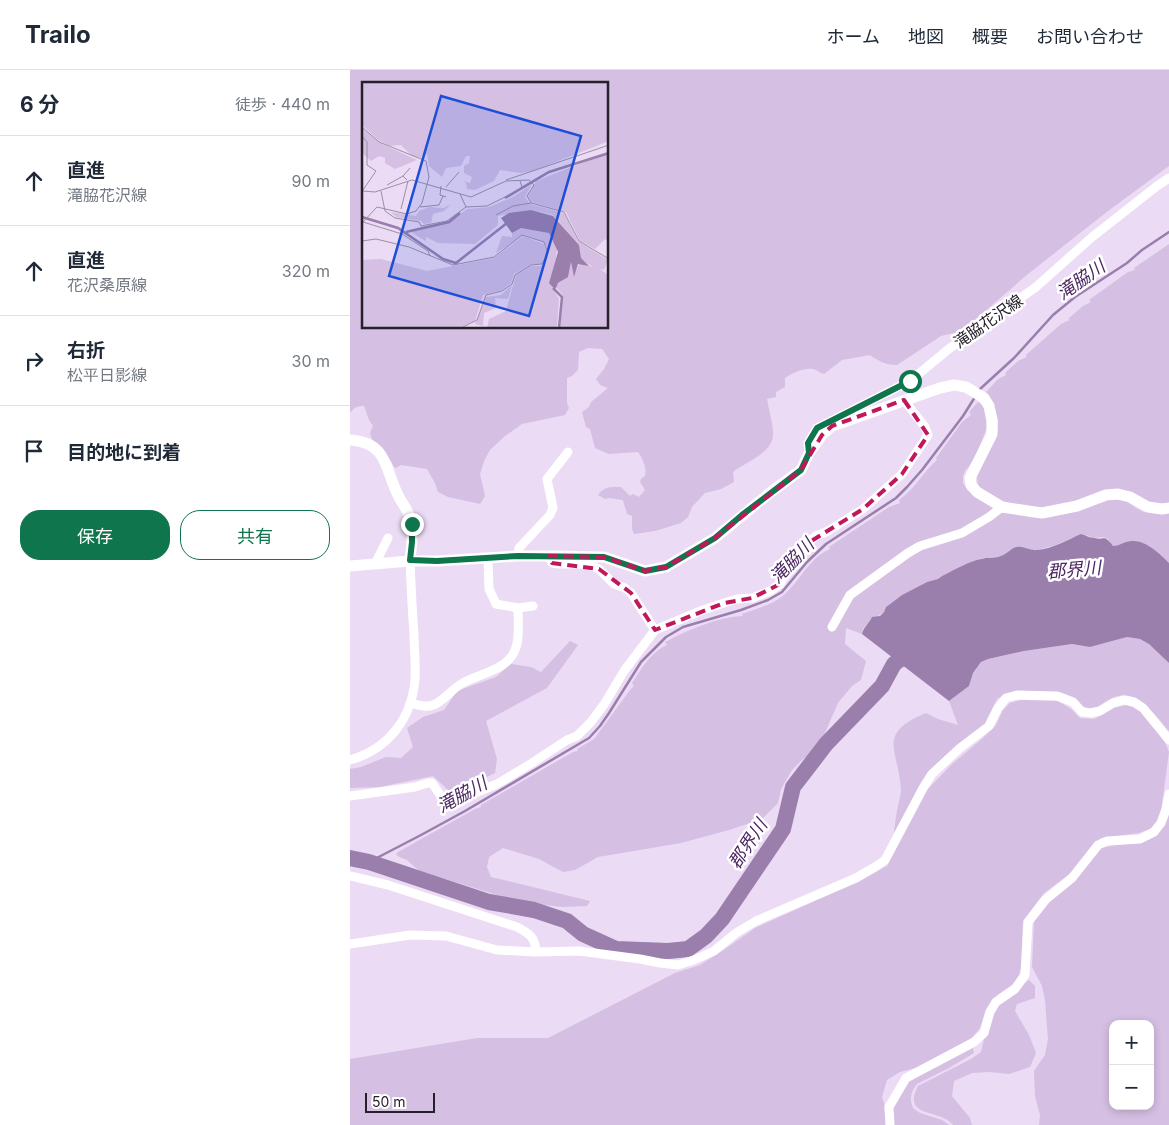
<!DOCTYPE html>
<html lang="ja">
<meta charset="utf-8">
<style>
:root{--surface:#fff;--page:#f2f2f3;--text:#1f2937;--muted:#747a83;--line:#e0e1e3;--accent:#0f754c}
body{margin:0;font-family:Inter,"Noto Sans JP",sans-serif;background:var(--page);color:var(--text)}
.controls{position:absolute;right:15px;bottom:15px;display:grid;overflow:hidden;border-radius:10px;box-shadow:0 2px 8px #0003}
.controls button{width:45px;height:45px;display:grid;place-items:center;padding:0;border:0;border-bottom:1px solid var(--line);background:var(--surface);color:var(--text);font:25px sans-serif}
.scale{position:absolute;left:15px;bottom:12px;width:70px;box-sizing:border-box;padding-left:5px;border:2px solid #26202a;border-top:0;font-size:14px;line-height:18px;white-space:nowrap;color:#26202a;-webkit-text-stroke:4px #fff;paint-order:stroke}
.stop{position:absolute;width:15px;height:15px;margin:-11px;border:4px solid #0f754c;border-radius:50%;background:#fff}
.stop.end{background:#0f754c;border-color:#fff;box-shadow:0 1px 5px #0008}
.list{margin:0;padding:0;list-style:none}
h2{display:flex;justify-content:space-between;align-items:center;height:65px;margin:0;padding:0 20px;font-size:21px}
h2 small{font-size:16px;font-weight:400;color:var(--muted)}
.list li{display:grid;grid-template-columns:32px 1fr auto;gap:15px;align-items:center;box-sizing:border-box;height:90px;padding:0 20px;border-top:1px solid var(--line)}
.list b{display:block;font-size:19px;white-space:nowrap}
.list p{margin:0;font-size:16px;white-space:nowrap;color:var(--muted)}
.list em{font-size:16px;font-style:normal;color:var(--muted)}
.actions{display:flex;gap:10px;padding:15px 20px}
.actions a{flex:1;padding:11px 0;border:1px solid var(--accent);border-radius:20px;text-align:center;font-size:18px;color:var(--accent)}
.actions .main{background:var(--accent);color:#fff}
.icon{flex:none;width:28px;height:28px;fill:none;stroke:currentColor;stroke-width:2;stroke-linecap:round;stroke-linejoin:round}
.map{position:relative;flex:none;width:819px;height:1055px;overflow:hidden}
header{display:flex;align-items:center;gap:30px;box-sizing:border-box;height:70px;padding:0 25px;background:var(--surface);border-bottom:1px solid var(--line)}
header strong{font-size:24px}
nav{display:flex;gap:28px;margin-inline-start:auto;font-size:18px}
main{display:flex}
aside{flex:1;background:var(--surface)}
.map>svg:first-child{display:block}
.green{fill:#d5bfe3;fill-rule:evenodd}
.water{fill:#9a7eac}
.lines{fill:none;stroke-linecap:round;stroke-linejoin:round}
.stream{stroke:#9a7eac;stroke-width:2.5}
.river{stroke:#9a7eac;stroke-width:16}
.street{stroke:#fff;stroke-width:9}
.secondary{stroke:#fff;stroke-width:11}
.route{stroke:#0f754c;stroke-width:6}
.marked{fill:none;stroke:#c2185b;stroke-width:4;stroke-dasharray:10 6;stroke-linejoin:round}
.labels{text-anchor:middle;stroke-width:5;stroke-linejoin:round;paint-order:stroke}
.street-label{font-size:16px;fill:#26202a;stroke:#fff}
.water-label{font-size:18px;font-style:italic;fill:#4d2762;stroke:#fff}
.inset-river{fill:none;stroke:#9a7eac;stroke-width:2.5}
.inset-road{fill:none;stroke:#9c90a4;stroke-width:1}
.view{fill:#1d4ed8;fill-opacity:0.15;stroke:#1d4ed8;stroke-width:2.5}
.inset-edge{fill:none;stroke:#26202a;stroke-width:2.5}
</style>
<header>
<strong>Trailo</strong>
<nav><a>ホーム</a><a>地図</a><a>概要</a><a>お問い合わせ</a></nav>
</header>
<main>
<aside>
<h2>6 分<small>徒歩 · 440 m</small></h2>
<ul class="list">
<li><svg class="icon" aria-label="ahead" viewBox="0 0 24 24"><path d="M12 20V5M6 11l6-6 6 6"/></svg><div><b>直進</b><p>滝脇花沢線</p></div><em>90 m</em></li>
<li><svg class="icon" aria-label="ahead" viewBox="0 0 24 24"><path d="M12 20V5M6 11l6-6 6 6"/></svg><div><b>直進</b><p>花沢桑原線</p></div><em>320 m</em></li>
<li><svg class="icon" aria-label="right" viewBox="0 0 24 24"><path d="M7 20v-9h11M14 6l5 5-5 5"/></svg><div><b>右折</b><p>松平日影線</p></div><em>30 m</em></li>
<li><svg class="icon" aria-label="arrive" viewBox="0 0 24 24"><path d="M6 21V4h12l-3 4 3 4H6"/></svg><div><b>目的地に到着</b></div></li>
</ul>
<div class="actions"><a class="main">保存</a><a>共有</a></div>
</aside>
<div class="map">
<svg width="819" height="1055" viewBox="0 0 819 1055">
<rect width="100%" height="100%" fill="#ebdbf5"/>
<path class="green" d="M 0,0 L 819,0 L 819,96 L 758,141 L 678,204 L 612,261 L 591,266 L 547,295 C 536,295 528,291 520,285 L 492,290 L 474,304 C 470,303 467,300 463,299 C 453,298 443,303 435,308 L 435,317 L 426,322 L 426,327 L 417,329 C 419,340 422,351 423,361 C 425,383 397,391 383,402 L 384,412 L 371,419 L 355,423 L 342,437 L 338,447 L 331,453 L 305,461 L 284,464 L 282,459 L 282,446 L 277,444 C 276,439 274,435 273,430 L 259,428 L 255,429 L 248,425 C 254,416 261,417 271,417 L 280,426 L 283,424 L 289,427 L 295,420 L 290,412 L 291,409 L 295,406 C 297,398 293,389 288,382 L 259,384 L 245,378 L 240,359 L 236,357 L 232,342 L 239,337 L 241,332 L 258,318 L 250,315 L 246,309 L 254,299 L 259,289 L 252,279 L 238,278 L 229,282 L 228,300 L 222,306 L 217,308 L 217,333 L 219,338 L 215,345 L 172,354 L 155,366 L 140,380 L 134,391 L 130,404 L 135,426 L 130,434 L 98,427 L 88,422 L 85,413 L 77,399 L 51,395 L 46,398 L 44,397 C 39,384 29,381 23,371 C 22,369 21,366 20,363 L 23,356 L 19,350 L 14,336 C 8,336 4,337 0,343 ZM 14,14 L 258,14 L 258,258 L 14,258 Z
M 819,174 L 819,435 L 805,435 L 779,423 L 691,439 L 655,432 L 639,426 L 628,416 L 627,405 L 646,368 L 648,360 L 648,350 L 645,341 L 636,322 L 648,309 L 656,305 L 655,303 L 668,291 L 677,287 L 676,285 L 711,254 L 720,250 L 718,249 L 733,236 L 741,232 L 739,230 L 778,202 L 785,200 L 784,198 Z
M 628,332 L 634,336 L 637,357 L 625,389 L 615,401 L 613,406 L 613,413 L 618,421 L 652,443 L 761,428 L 776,431 L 786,438 L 794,442 L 819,443 L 819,493 C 809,484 796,470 782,471 C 775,471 769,476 762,476 L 758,469 L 754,467 L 743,468 L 736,465 L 731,464 L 706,475 L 687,480 L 681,480 L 671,477 L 659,481 L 653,486 L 646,488 L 632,488 L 592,506 L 588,509 L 577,512 L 552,525 L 542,532 L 536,537 L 534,542 L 520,551 L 513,559 L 512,564 L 496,558 L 495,574 L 516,591 L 511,610 L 502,616 L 488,633 L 471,672 L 460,685 L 453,689 L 442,700 L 431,719 L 428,733 L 412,749 L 379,760 L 331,773 L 248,787 L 225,800 L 213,802 L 189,789 L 153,778 L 139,787 L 137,797 L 141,807 L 240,831 L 237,836 L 212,837 L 170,832 L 70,801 C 66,798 61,794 57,790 C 53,788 49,788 46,784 L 48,782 L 125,739 L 131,737 L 131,735 L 223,682 L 228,681 L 227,679 L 244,669 L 280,620 L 284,616 L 282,613 C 291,599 301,582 317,575 L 315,572 C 336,561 370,546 393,546 L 392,544 C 406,539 422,535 434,525 C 450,511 460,487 480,479 L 479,477 L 539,437 L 550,433 L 549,430 C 565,419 573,402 587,390 L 586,388 L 612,352 L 621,345 L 619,342 Z
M 777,567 L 790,569 L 800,574 L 819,593 L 819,661 C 804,644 786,615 760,629 C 752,633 748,639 739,638 C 730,637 723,628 715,624 C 713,623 710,623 708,622 L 655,624 L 647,629 L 634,655 L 595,686 L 578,702 L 544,763 C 545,753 546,745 548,736 C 549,731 551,725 551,720 C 549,680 525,664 576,643 L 588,649 L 608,655 L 599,631 L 619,616 L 623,603 L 631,592 L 638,589 L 674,581 L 722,574 L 740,577 Z
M 220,571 L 228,575 L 197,618 L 136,651 L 147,689 L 145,703 L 107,721 L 98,720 L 83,706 L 30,717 L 0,718 L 0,699 L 11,697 L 36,687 L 51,688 L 63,677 L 57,658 L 73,647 L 94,640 L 107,621 L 146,607 L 161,594 L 181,597 L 191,602 Z
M 671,630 L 708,631 L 721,639 L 730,648 L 744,649 L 764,638 L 776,635 L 782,637 L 790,641 L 814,670 L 819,682 L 811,742 L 808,751 L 800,759 L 789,763 L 751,768 L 746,772 L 722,802 L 694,823 L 673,851 L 671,897 L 669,905 L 663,914 L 650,923 L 642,930 L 636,939 L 630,958 L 621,969 L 569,997 L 550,1002 L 537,1010 L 532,1027 L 534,1033 L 536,1055 L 0,1055 L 0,989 L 127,968 L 198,968 L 325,903 L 350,895 L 378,877 L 405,858 L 505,813 L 537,796 L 578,719 L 602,694 L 633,668 L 646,655 L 653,640 L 660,633 Z
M 819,745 L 819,1055 L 689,1055 L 690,1045 L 685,1026 L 684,1001 L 695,985 L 698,969 L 695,930 L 692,916 L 682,897 L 684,852 L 703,828 L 725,810 L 752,778 C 782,770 805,781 819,745 ZM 763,954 L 800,954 L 800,1036 L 763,1036 Z
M 679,910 L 685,916 L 685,928 L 667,934 L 665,941 L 679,965 L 686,983 L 680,997 L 659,1004 L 639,1002 L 622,1003 L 604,1011 L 602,1026 L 620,1048 L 622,1055 L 603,1055 C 591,1038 551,1049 568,1016 L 621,989 L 631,982 L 634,969 L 646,936 Z
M 623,978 L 624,983 L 599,998 L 567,1014 C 561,1021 559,1029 563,1038 L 570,1043 L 592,1050 L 599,1055 L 544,1055 L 543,1039 L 549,1028 L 558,1012 Z"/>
<path class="water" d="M 731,464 C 736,465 739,468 744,468 C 755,471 753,463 763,476 C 769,476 775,471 782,471 C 796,470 810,484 819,493 L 819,593 L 799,574 L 790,569 L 777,567 L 740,577 L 722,574 L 674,581 L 638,589 L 631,592 L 623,603 L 619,616 L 599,631 L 512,564 C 514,556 519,554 522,547 L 530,546 L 534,542 L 536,537 L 552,525 L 577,512 L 588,509 L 592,506 C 604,500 618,492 631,489 C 638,487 644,489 651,486 C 657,484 661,478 667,477 C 674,476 680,481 687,480 C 702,479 717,470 731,464 Z"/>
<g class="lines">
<path class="stream" d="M 629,320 L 664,288 L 703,245 L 725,227 L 777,193 L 792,180 L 819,162
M 19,792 L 71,765 L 115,741 L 239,668 L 250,656 L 259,643 L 291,592 L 316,567 L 333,557 L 391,540 L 418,530 L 432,522 L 457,492 L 476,474 L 546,428 L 557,417 L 572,400 L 613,346 L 625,327"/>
<path class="river" d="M 0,788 L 19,792 L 139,832 L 184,840 L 217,851 L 233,864 L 266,879 L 318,881 L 338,879 L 356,866 L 372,849 L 433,759 L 443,717 L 476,674 L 532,616 L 544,594 L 565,578"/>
<path class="street" d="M 459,383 L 458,373 L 467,358 L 560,311 L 600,278 L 686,217 L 741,168 L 807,116 L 819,108
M 168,486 L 169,478 L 200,445 L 203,438 L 197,409 L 218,382
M 199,486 L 202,493 L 209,494 L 229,494 L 240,495 L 249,499 L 264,514 L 275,518 L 281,523 L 305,560 L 353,540 L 374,533 L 387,529 L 402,528 L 420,521 L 430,514 L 438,500 L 458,473 L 466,466 L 478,461 L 513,439 L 552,404 L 578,365 L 575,357 L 554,330
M 138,488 L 139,519 L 146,534 L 168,538 L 183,536
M 25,494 L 38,468
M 482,557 L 500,525 L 558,483 L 570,476 L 612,463 L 639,447 L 652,437
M 60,633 C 68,635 76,638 83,635 C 94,631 101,620 111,614 C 127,604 157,601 165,580 C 170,570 168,550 168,538
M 0,690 C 38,679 62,649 65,609 C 66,594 64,579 64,563 C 62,539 61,515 60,491
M 0,726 L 65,717 L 78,713 L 82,713 L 95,732 L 125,723 L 147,714 L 182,693 L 217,670 L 227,666 L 241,652 L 255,633 L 274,601 L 305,560
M 0,806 L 38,815 L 167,857 C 180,864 185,867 186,882
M 0,874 L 60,865 L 96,866 L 147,880 L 186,882 L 229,881 L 290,889 L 310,893 L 328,895 L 344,890 L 364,881 L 386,863 L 406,851 L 506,808 L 525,797 L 535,790 L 573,718 L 582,704 L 610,678 L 639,656 L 648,638 L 656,628 L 667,625 L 707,626 L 723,632 L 732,642 L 741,643 L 750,641 L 763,633 L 774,630 L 784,632 L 793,638 L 819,670
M 540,1055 L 539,1037 L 556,1008 L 624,972 L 634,963 L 640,942 L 646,932 L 665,919 L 675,905 L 678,852 L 695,830 L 722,808 L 748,775 L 757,771 L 790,769 L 804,762 L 811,753 L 816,739 L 819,724"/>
<path class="secondary" d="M 0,370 C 39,372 35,402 49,427 C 54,437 61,444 62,455 C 63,467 61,479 60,491
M 0,496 L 60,491 L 87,491 L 168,486 L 205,486 L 254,487 L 295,501 L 316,497 L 365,468 L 421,422 L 451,400 L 459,383 L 472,365 L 482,356 L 590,318 L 604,315 L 616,317 L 634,328 L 639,336 L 642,350 L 642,364 L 620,408 L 621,415 L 627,422 L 652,437 L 678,441 L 692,443 L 727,436 L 756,425 L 768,424 L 780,427 L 798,437 L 812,439 L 819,438"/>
</g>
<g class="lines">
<path class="route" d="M 62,454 L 62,472 L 60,490 L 87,491 L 168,486 L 254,487 L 295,501 L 316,497 L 365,468 L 392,445 L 451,400 L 459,383 L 458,373 L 467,358 L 560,311"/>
</g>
<path class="marked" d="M 554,330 L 578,365 L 552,404 L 513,439 L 458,473 L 430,514 L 402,528 L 374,533 L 305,560 L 281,523 L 249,499 L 202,493 L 199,486 L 254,487 L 295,501 L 316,497 L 365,468 L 451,400 L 472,365 L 482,356 Z"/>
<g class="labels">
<g class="street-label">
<text transform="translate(638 251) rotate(-35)" y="6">滝脇花沢線</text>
</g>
<g class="water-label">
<text transform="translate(731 210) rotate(-35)" y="6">滝脇川</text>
<text transform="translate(442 491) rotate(-46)" y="6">滝脇川</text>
<text transform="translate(724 500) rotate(-5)" y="6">郡界川</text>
<text transform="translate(112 725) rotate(-29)" y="6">滝脇川</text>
<text transform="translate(398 774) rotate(-57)" y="6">郡界川</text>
</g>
</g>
<g transform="translate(12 12)">
<rect width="246" height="246" fill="#ebdbf5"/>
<path d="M 0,0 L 246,0 L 247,59 L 171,89 L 158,91 L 138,88 L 132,99 L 113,108 L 105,107 L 104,101 L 101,99 L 108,101 L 110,95 L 102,91 L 102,84 L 107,81 L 108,74 L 104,74 L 99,84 L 84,86 L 80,95 L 67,84 L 65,72 L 59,76 L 50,74 L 39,63 L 28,64 L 16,58 L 0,43 ZM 0,46 L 20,62 L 55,78 L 33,87 L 23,81 L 23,76 L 17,74 L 9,79 L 0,71 ZM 246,71 L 246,160 L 243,157 L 233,167 L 218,159 L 204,130 L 169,120 L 166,114 L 174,99 ZM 170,102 L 163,115 L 168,122 L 202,131 L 216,159 L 246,178 L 242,188 L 238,187 L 246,193 L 246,246 L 198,246 L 201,213 L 193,204 L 206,194 L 209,180 L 212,193 L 218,180 L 232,186 L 219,177 L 217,163 L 191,133 L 169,128 L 136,134 L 136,143 L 113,162 L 76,161 L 64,155 L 64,159 L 78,168 L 49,150 L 88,140 L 105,127 L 127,125 L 151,115 ZM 89,122 L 82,129 L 71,132 L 69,141 L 62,142 L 59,139 L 34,135 L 29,130 L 54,134 L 57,129 L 67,125 L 82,126 ZM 159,146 L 186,150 L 195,166 L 193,187 L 187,200 L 197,217 L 195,246 L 125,246 L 127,237 L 144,229 L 154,193 L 169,184 L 179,184 L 187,171 L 183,161 L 162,153 L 134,171 L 140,154 L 150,155 L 150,151 ZM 161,154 L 182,162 L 185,171 L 180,182 L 170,182 L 152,192 L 149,201 L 140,208 L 121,213 L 113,239 L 97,246 L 0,246 L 0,178 L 19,177 L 65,189 L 132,176 ZM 150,203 L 146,217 L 133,216 L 134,226 L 122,231 L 121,244 L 113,242 L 124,215 L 139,213 Z" fill="#d5bfe3"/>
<path d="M 169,128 L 191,134 L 217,163 L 219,176 L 227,184 L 216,182 L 212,195 L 209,180 L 206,195 L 196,201 L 193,208 L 187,201 L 196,170 L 187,151 L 159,146 L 150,151 L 139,136 L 147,131 Z" fill="#9a7eac"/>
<path class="inset-river" d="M 143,116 L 187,90 L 247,71M 0,135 L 36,146 L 81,177 L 94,181 L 145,141M 44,150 L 87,140 L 98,131M 191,206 L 200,215 L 197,246"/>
<path class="inset-road" d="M 0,45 L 17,60 L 64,79 L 67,95 L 60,121 L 54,129 L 45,132 L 15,125 L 0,141M 0,54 L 5,60 L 5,83 L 14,89 L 1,108M 45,98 L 41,94 L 48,86M 144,98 L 247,63M 25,103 L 41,94M 79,104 L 78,113 L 84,115M 84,105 L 97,90M 0,109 L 13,110 L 50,98 L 109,115 L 144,99 L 167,98 L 172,103 L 165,114 L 169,121 L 202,130 L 217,159 L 247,177M 19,109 L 23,129 L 33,136 L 57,140 L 59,144 L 85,139 L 104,125M 98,112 L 104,125 L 125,124 L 153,110 L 160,105 L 158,99M 58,125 L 77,123 L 81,114M 39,127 L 46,99M 134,133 L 151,124 L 169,121M 1,140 L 40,152 L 66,169 L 68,174M 0,159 L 14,157 L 47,165 L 91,183 L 132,175 L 160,153 L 182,160 L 186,171 L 180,182 L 169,183 L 153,193 L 150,202 L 140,209 L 124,213 L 115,238 L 99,246"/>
<path class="view" d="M 79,14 L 219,54 L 167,234 L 27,194 Z"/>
<rect width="246" height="246" class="inset-edge"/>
</g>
</svg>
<div class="controls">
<button>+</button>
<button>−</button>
</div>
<div class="scale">50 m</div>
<div class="stop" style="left:560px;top:311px"></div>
<div class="stop end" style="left:62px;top:454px"></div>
</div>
</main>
